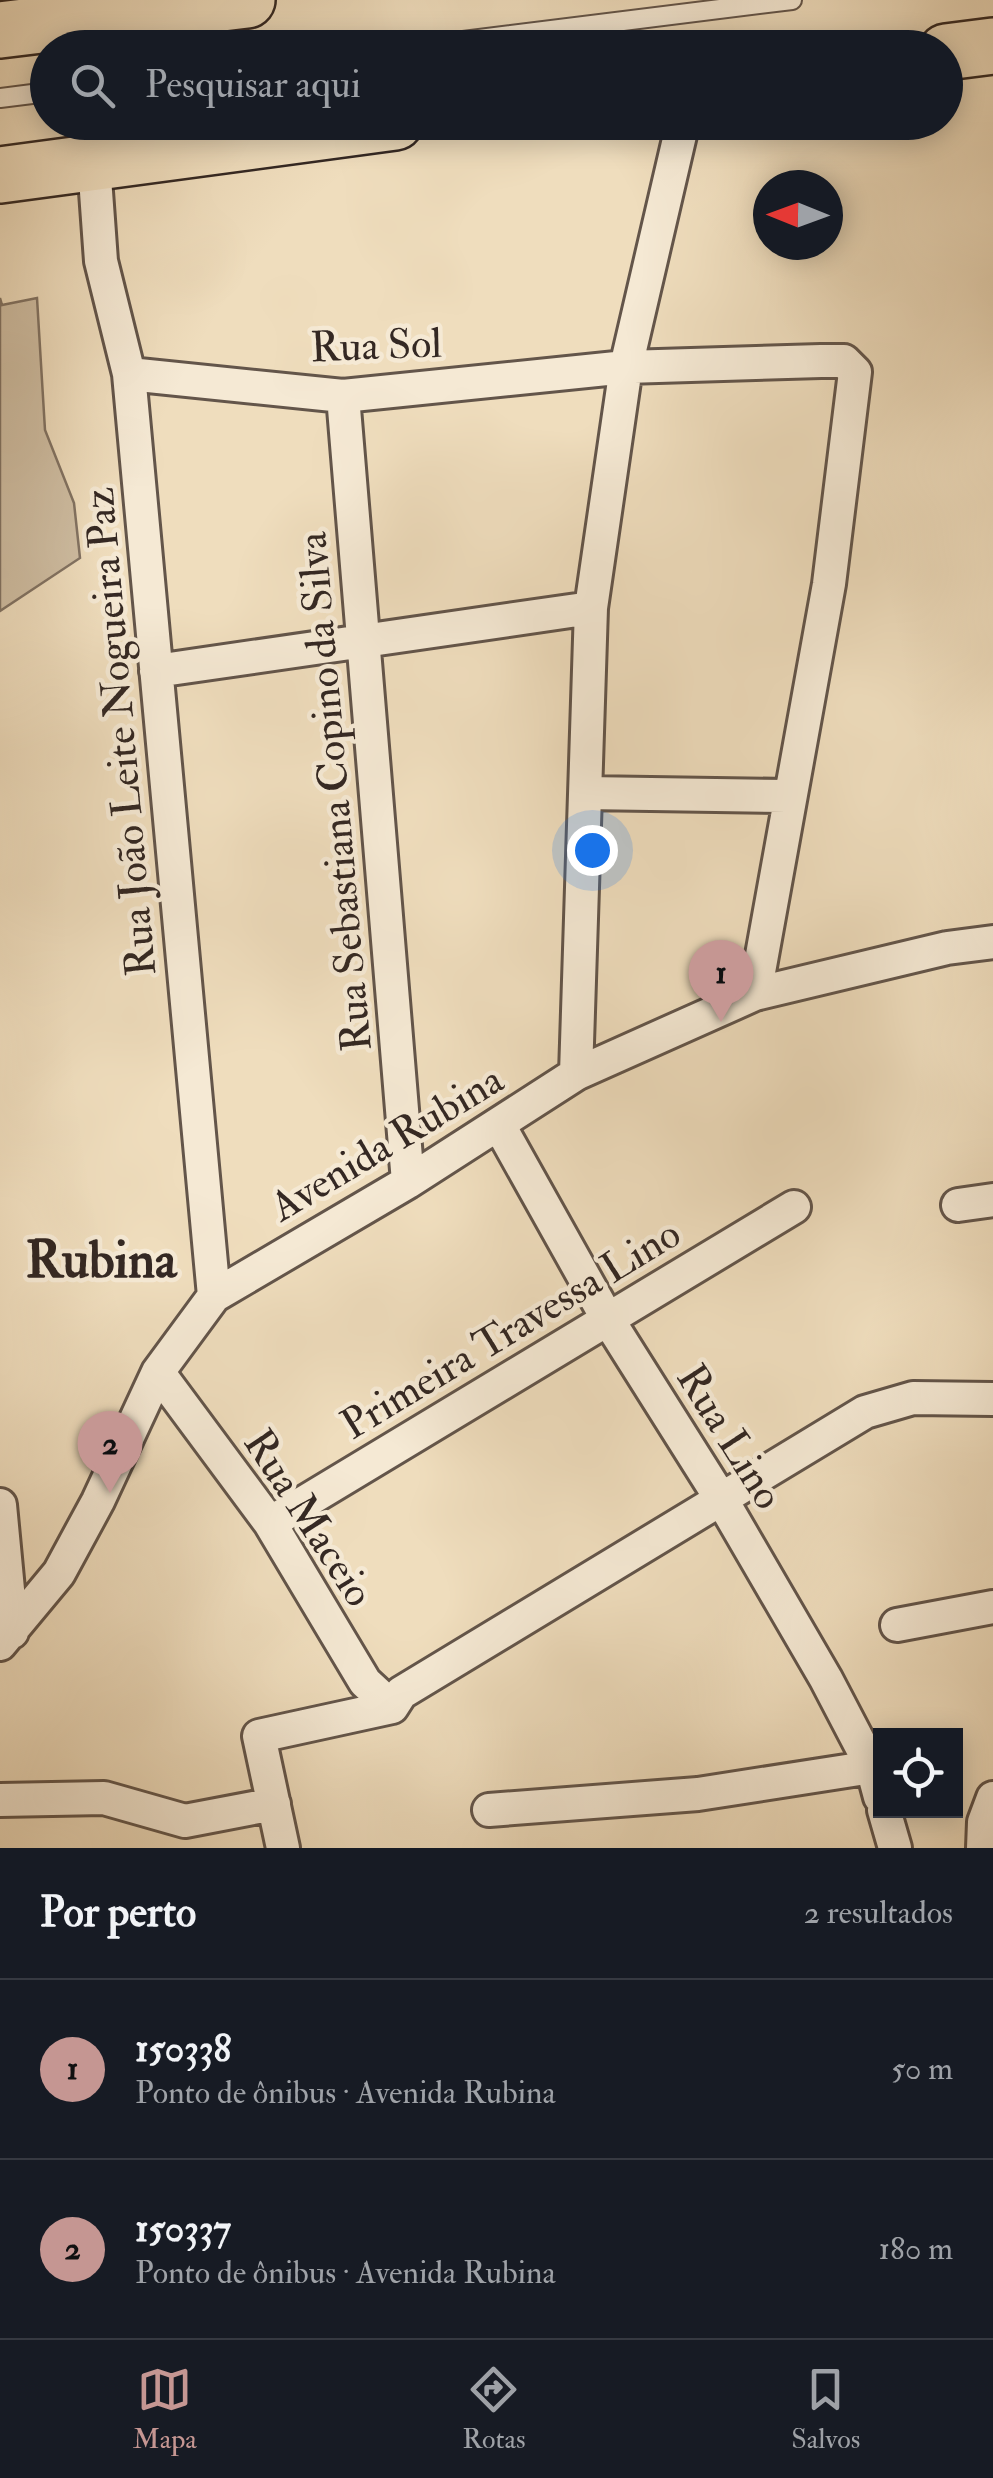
<!DOCTYPE html>
<html lang="pt">
<meta charset="utf-8">
<style>
:root{--surface:#171b24;--page:#20242c;--text:#f1f3f6;--muted:#9ea1a6;--line:#363941;--accent:#c59692}
body{margin:0;font-family:"IM FELL Double Pica",serif;background:var(--page);color:var(--text)}
.controls{position:absolute;right:30px;bottom:30px;display:grid;overflow:hidden;border-radius:0px;box-shadow:0 5px 25px #0003}
.controls button{width:90px;height:90px;display:grid;place-items:center;padding:0;border:0;border-bottom:2px solid var(--line);background:var(--surface);color:var(--text);font:50px sans-serif}
.compass{position:absolute;left:753px;top:170px;width:90px;height:90px;border-radius:50%;background:var(--surface);box-shadow:0 5px 25px #0003;rotate:271deg}
.you{position:absolute;left:592px;top:850px;width:35px;height:35px;margin:-25px;border:8px solid #fff;border-radius:50%;background:#1a73e8;box-shadow:0 0 0 15px #1a73e833}
.badge{display:grid;place-items:center;width:65px;height:65px;border-radius:50%;background:var(--accent);color:#111;font-size:32px;font-weight:700}
.pin{position:absolute;translate:-50% -82px;filter:drop-shadow(0 2px 5px #0008)}
.pin::after{content:'';position:absolute;top:52px;width:35px;height:30px;background:inherit;clip-path:polygon(0 0,100% 0,50% 100%)}
.list{margin:0;padding:0;list-style:none}
h2{display:flex;justify-content:space-between;align-items:center;height:130px;margin:0;padding:0 40px;font-size:42px}
h2 small{font-size:32px;font-weight:400;color:var(--muted)}
.list li{display:grid;grid-template-columns:65px 1fr auto;gap:30px;align-items:center;box-sizing:border-box;height:180px;padding:0 40px;border-top:2px solid var(--line)}
.list b{display:block;font-size:38px;white-space:nowrap}
.list p{margin:0;font-size:32px;white-space:nowrap;color:var(--muted)}
.list em{font-size:32px;font-style:normal;color:var(--muted)}
.icon{flex:none;width:55px;height:55px;fill:none;stroke:currentColor;stroke-width:2;stroke-linecap:round;stroke-linejoin:round}
.map{position:relative;flex:none;width:993px;height:1848px;overflow:hidden}
.search{position:absolute;background:var(--surface);box-shadow:0 5px 25px #0003;left:30px;right:30px;top:30px;height:110px;display:flex;align-items:center;gap:25px;box-sizing:border-box;padding:0 35px;border-radius:55px;color:var(--muted);font-size:38px}
.sheet{height:490px;background:var(--surface)}
nav{display:flex;justify-content:space-around;align-items:center;box-sizing:border-box;height:140px;border-top:2px solid var(--line);background:var(--surface);font-size:28px;color:var(--muted)}
nav a{display:grid;justify-items:center;gap:5px}
nav .on{color:var(--accent)}
.map>svg:first-child{display:block}
.green{fill:#cfbea3;stroke:#827363;stroke-width:2.5}
.lines{fill:none;stroke-linecap:round;stroke-linejoin:round}
.lane-casing{stroke:#63554a;stroke-width:22}
.street-casing{stroke:#63554a;stroke-width:38}
.highway-casing{stroke:#342823;stroke-width:60}
.lane{stroke:#f5e9d4;stroke-width:18}
.street{stroke:#f5e9d4;stroke-width:32}
.highway{stroke:#efddbd;stroke-width:55}
.labels{text-anchor:middle;stroke-width:9;stroke-linejoin:round;paint-order:stroke}
.street-label{font-size:42px;fill:#342823;stroke:#f5e9d4}
.district-label{font-size:52px;font-weight:bold;fill:#342823;stroke:#f5e9d4}
</style>
<div class="map">
<svg width="993" height="1848" viewBox="0 0 993 1848">
<rect width="100%" height="100%" fill="#efddbd"/>
<filter id="stains"><feTurbulence type="fractalNoise" baseFrequency=".002" numOctaves="4"/><feColorMatrix values="0 0 0 0 .2 0 0 0 0 .09 0 0 0 0 .02 0 0 0 .5 -.17"/></filter>
<radialGradient id="worn" r=".72"><stop offset=".6" stop-color="#630" stop-opacity="0"/><stop offset="1" stop-color="#630" stop-opacity=".3"/></radialGradient>
<path class="green" d="M 37,298 L 45,430 L 74,503 L 80,558 L 0,611 L 0,298 L 2,305 Z"/>
<g class="lines">
<defs>
<path id="lane" d="M 407,48 L 792,0
M 0,98 L 48,92"/>
<path id="street" d="M 94,164 L 101,261 L 129,374 L 214,1296
M 129,374 L 343,396 L 626,367 L 821,361 L 844,361 L 855,372 L 829,584 L 755,994
M 343,396 L 408,1182
M 156,671 L 591,608
M 586,793 L 787,796
M 576,1074 L 591,608 L 626,367 L 683,122
M 499,1125 L 607,1318 L 723,1502 L 826,1679 L 872,1767 L 880,1797
M 958,1205 L 993,1200
M 158,1372 L 270,1523 L 365,1682 L 392,1707
M 0,1505 L 12,1632
M 270,1523 L 794,1207
M 897,1625 L 993,1607
M 0,1644 L 59,1573 L 98,1501 L 158,1372 L 214,1296 L 408,1182 L 576,1074 L 755,994 L 947,948 L 993,942
M 392,1707 L 401,1693 L 865,1412 L 913,1398 L 993,1399
M 0,1800 L 104,1798 L 185,1821 L 274,1804
M 489,1810 L 698,1794 L 872,1767
M 884,1810 L 895,1848
M 283,1848 L 259,1736 L 392,1707
M 983,1848 L 984,1822 L 993,1798"/>
<path id="highway" d="M 0,30 L 247,0
M 946,52 L 993,46
M 0,175 L 395,122"/>
</defs>
<use href="#lane" class="lane-casing"/>
<use href="#street" class="street-casing"/>
<use href="#highway" class="highway-casing"/>
<use href="#lane" class="lane"/>
<use href="#street" class="street"/>
<use href="#highway" class="highway"/>
</g>
<g class="labels">
<g class="street-label">
<text transform="translate(376 344) rotate(-2)" y="15">Rua Sol</text>
<text transform="translate(119 732) rotate(-95)" y="15">Rua João Leite Nogueira Paz</text>
<text transform="translate(333 792) rotate(-95)" y="15">Rua Sebastiana Copino da Silva</text>
<text transform="translate(386 1142) rotate(-31)" y="15">Avenida Rubina</text>
<text transform="translate(510 1328) rotate(-31)" y="15">Primeira Travessa Lino</text>
<text transform="translate(731 1436) rotate(58)" y="15">Rua Lino</text>
<text transform="translate(310 1517) rotate(57)" y="15">Rua Maceio</text>
</g>
<g class="district-label">
<text x="101" y="1277">Rubina</text>
</g>
</g>
<rect width="100%" height="100%" filter="url(#stains)"/>
<rect width="100%" height="100%" fill="url(#worn)"/>
</svg>
<div class="controls">
<button><svg class="icon" aria-label="locate" viewBox="0 0 24 24"><circle cx="12" cy="12" r="6"/><path d="M12 2v4M12 18v4M2 12h4M18 12h4"/></svg></button>
</div>
<svg class="compass" viewBox="-18 -18 36 36"><path d="M0-13l5 13h-10z" fill="#e53935"/><path d="M0 13l5-13h-10z" fill="#9ea1a6"/></svg>
<div class="you"></div>
<div class="pin badge" style="left:721px;top:1022px">1</div>
<div class="pin badge" style="left:110px;top:1493px">2</div>
<div class="search"><svg class="icon" aria-label="search" viewBox="0 0 24 24"><circle cx="10" cy="10" r="6"/><path d="M15 15l6 6"/></svg>Pesquisar aqui</div>
</div>
<section class="sheet">
<h2>Por perto<small>2 resultados</small></h2>
<ul class="list">
<li><span class="badge">1</span><div><b>150338</b><p>Ponto de ônibus · Avenida Rubina</p></div><em>50 m</em></li>
<li><span class="badge">2</span><div><b>150337</b><p>Ponto de ônibus · Avenida Rubina</p></div><em>180 m</em></li>
</ul>
</section>
<nav>
<a class="on"><svg class="icon" aria-label="map" viewBox="0 0 24 24"><path d="M3 6l6-2 6 2 6-2v14l-6 2-6-2-6 2zM9 4v14M15 6v14"/></svg>Mapa</a>
<a><svg class="icon" aria-label="directions" viewBox="0 0 24 24"><path d="M12 3l9 9-9 9-9-9zM9 14v-3h6M13 9l2 2-2 2"/></svg>Rotas</a>
<a><svg class="icon" aria-label="saved" viewBox="0 0 24 24"><path d="M7 4h10v16l-5-4-5 4z"/></svg>Salvos</a>
</nav>
